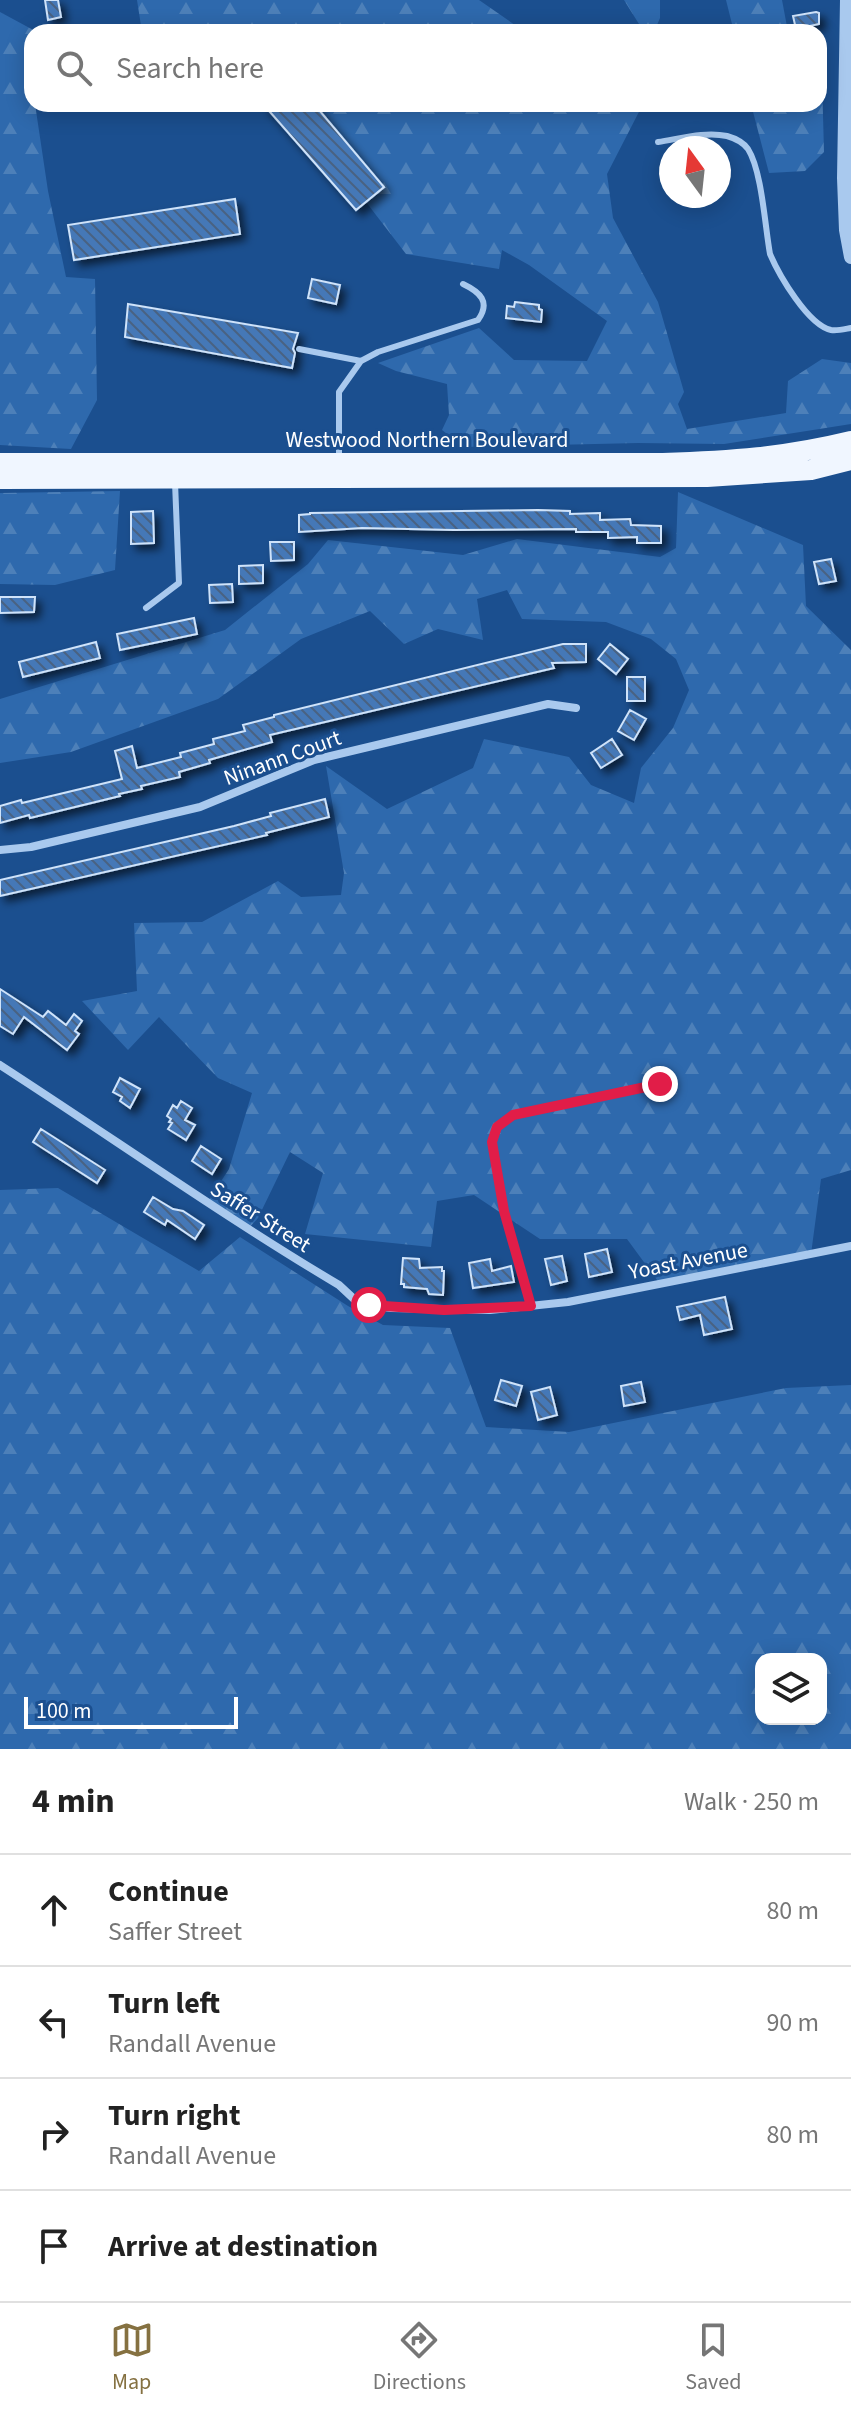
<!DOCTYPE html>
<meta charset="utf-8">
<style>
:root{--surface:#fff;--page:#f2f2f2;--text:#222;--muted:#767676;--line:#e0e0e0;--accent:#857141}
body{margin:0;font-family:"Source Sans 3",sans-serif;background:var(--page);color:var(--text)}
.controls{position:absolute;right:24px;bottom:24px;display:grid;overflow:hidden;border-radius:16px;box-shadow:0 4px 20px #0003}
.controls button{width:72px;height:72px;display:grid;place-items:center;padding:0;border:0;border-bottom:2px solid var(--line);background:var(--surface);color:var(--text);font:40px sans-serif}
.compass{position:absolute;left:659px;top:136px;width:72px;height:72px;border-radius:50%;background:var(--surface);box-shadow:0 4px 20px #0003;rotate:345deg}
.scale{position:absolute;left:24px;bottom:20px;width:214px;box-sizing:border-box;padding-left:8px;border:4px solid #fff;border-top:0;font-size:22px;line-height:28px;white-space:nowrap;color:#fff;-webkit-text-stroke:6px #1b4f8f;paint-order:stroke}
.stop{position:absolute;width:24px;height:24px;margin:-18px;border:6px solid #e11d48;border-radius:50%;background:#fff}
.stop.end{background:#e11d48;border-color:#fff;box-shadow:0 2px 8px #0008}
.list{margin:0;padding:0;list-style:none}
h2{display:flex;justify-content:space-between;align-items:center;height:104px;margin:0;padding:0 32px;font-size:34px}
h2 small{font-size:26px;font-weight:400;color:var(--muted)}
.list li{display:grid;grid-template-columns:52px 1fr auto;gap:24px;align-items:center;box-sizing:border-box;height:112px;padding:0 32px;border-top:2px solid var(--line)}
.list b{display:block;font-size:30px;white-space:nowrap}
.list p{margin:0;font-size:26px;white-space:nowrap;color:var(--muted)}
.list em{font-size:26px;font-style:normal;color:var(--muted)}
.icon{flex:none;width:44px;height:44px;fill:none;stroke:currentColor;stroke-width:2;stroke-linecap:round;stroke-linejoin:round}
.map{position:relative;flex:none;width:851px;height:1749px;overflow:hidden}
.search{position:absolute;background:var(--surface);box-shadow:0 4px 20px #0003;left:24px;right:24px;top:24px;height:88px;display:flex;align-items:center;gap:20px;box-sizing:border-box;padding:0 28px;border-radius:24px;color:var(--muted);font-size:30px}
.sheet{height:552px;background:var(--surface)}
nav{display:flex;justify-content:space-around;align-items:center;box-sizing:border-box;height:112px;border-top:2px solid var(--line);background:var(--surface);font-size:22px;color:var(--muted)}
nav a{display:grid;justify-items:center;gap:4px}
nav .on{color:var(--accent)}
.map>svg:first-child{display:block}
.forest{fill:url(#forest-firs);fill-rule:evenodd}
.building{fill:url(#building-back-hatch);stroke:#cfe3fa;stroke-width:2;filter:url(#shadow)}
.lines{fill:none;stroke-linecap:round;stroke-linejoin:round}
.path{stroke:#a9c9ee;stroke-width:3;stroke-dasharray:4 6;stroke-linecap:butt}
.service{stroke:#a9c9ee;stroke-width:6}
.minor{stroke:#a9c9ee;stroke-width:8}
.tertiary{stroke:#a9c9ee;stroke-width:14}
.primary{stroke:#f0f6ff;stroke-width:20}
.route{stroke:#e11d48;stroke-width:10}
.labels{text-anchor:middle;stroke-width:6;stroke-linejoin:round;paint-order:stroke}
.street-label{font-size:22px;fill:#fff;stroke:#1b4f8f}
</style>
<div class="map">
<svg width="851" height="1749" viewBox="0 0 851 1749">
<defs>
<pattern id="forest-firs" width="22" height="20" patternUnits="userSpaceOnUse" patternTransform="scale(2)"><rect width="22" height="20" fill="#2e69ad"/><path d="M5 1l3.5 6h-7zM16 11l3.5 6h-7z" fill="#4d80b9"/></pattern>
<pattern id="building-back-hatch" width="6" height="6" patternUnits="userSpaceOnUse" patternTransform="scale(2)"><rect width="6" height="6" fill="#4478b7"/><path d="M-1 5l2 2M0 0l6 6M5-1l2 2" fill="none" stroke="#486282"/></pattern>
<filter id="shadow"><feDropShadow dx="5.5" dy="5.5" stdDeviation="4" flood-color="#0009"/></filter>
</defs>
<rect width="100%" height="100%" fill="#1b4f8f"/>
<path class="forest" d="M 137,0 L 479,0 L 525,32 L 142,32 Z
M 624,0 L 660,0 L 660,18 L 654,32 L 644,32 Z
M 726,0 L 782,0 L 788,32 L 734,32 Z
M 0,12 L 37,32 L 32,32 L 32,104 L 35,104 L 48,191 L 66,277 L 95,279 L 97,400 L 71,449 L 0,445 Z
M 819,75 L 822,79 L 824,152 L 805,171 L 769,173 L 751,104 L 819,104 Z
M 314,104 L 643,104 L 607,174 L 613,218 L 658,302 L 684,392 L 678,404 L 687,429 L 786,413 L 788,381 L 822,359 L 851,363 L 851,424 L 724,444 L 638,443 L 464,447 L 442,430 L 449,415 L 447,384 L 396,371 L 378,363 L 479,328 L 514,360 L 587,361 L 607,321 L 529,265 L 502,250 L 499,269 L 406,254 L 366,202 Z
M 120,491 L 115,570 L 55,585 L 0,584 L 0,493 Z
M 678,492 L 803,545 L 806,606 L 851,650 L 851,1170 L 821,1179 L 811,1254 L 660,1284 L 627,1239 L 540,1239 L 474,1195 L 437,1201 L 431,1247 L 305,1234 L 323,1173 L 290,1152 L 258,1218 L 248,1229 L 207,1203 L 229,1169 L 252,1093 L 218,1078 L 159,1017 L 128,1050 L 82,1001 L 137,991 L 134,923 L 202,922 L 278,881 L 301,897 L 341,895 L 344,873 L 326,766 L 387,809 L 473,768 L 484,739 L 569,757 L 591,785 L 634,803 L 641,768 L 673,728 L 689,690 L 676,659 L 651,639 L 606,622 L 522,619 L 507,590 L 477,599 L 483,640 L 438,629 L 404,644 L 370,611 L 301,639 L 218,699 L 71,752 L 0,763 L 0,699 L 225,630 L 308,564 L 328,540 L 463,555 L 517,539 L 660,557 L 676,548 Z
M 58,1188 L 199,1271 L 240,1237 L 348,1306 L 383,1325 L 450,1328 L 486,1427 L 569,1432 L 786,1388 L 851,1385 L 851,1749 L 0,1749 L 0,1190 ZM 761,1659 L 821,1659 L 821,1719 L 761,1719 Z"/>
<path class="building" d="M 45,0 L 58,0 L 61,17 L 48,20 Z
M 816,12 L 819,13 L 819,24 L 796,29 L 793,16 Z
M 263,104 L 314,104 L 384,187 L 356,210 Z
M 235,199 L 240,234 L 74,260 L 68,225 Z
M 312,279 L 340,285 L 336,304 L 308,298 Z
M 515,302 L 539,305 L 539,309 L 542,310 L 541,322 L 506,318 L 507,306 L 514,307 Z
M 128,304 L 298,333 L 293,349 L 295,353 L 292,368 L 125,337 Z
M 538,510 L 570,511 L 570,514 L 600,513 L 600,520 L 630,519 L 631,525 L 661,526 L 661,543 L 637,543 L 637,537 L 608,538 L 608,532 L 576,532 L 576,529 L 454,530 L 362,528 L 299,532 L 299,515 L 310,514 L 310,513 Z
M 153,511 L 154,543 L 131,544 L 131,512 Z
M 270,542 L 294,542 L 294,560 L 271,561 Z
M 831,559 L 836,581 L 819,584 L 814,562 Z
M 263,565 L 263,583 L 239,584 L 239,566 Z
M 232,584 L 233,602 L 210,603 L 209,585 Z
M 0,597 L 35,597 L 34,612 L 0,613 Z
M 194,618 L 197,634 L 120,650 L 117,634 Z
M 96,642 L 100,658 L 23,677 L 19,662 Z
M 563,644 L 586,644 L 586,662 L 552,663 L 554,668 L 270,735 L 272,742 L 209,760 L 210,763 L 179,772 L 180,777 L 141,786 L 142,789 L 119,794 L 120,796 L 30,818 L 29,815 L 0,823 L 0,806 L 21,800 L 22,803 L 122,779 L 115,751 L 132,746 L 137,768 L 181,757 L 180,753 L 214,744 L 213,739 L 245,731 L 243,725 L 274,717 L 274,715 Z
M 610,644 L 628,659 L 616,674 L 598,659 Z
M 627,677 L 645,677 L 645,701 L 627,701 Z
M 630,710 L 646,719 L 634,740 L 618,731 Z
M 612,739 L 622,755 L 601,768 L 591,753 Z
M 325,799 L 329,817 L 266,833 L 267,835 L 0,896 L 0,880 L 234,826 L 271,816 L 270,813 Z
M 0,989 L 43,1017 L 48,1011 L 66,1025 L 74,1014 L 82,1021 L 75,1031 L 79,1034 L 67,1050 L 24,1017 L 13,1034 L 0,1026 Z
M 120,1078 L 140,1089 L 130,1108 L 120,1101 L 122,1097 L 113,1092 Z
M 181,1101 L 192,1108 L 185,1120 L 195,1125 L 186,1140 L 168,1129 L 172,1123 L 169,1122 L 171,1119 L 167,1116 L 173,1105 L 177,1108 Z
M 41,1129 L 105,1170 L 97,1183 L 33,1142 Z
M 201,1146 L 221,1159 L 212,1174 L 192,1161 Z
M 153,1197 L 173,1209 L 183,1211 L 204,1225 L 195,1239 L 167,1220 L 165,1225 L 144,1212 Z
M 607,1249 L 612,1272 L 589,1277 L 585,1254 Z
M 562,1256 L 567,1281 L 551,1285 L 545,1259 Z
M 403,1258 L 419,1259 L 420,1268 L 442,1267 L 442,1271 L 444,1271 L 443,1295 L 429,1294 L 427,1289 L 404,1287 L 404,1284 L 401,1284 Z
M 490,1259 L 492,1271 L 511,1266 L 514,1282 L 473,1288 L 469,1263 Z
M 725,1297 L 732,1329 L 704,1335 L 700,1315 L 680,1320 L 677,1307 Z
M 501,1380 L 522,1386 L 516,1406 L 495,1400 Z
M 641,1382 L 645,1402 L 624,1406 L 621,1386 Z
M 550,1387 L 557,1415 L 538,1420 L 531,1392 Z"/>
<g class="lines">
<path class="path" d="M 528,1295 L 504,1211 L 492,1142 L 497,1127 L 513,1115 L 660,1084"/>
<path class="service" d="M 658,142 C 679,139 705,131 727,136 C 734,138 743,142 748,149 C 762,171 765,227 770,254 C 779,275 808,325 831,330 C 837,331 845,329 851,328
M 299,349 L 361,361
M 339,459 L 339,392 L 361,361 L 378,352 L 478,320 C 491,302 480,292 463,284
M 146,608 L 179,583 L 175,482"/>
<path class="minor" d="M 0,850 L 31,847 L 200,807 L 314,760 L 548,704 L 576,708
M 0,1065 C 113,1138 223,1216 339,1285 L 354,1299 L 369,1305 L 391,1308 L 490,1310 L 568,1302 L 851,1246"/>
<path class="tertiary" d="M 847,0 L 844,178 L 846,230 L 851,257"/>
<path class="primary" d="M 0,463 L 663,463 C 731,461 785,457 851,441
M 0,479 L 707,477 L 811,470 L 851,460"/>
</g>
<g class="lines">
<path class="route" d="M 369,1305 L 444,1310 L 531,1306 L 504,1211 L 492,1142 L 497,1127 L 513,1115 L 660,1084"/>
</g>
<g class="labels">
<g class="street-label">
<text x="427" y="447">Westwood Northern Boulevard</text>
<text transform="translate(282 757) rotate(-20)" y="8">Ninann Court</text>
<text transform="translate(261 1216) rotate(32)" y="8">Saffer Street</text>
<text transform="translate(688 1260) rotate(-11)" y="8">Yoast Avenue</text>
</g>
</g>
</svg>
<div class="controls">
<button><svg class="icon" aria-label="layers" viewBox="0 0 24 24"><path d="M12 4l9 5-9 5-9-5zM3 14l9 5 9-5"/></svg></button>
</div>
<svg class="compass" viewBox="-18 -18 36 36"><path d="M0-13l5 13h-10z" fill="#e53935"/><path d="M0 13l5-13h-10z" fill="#767676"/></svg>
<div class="scale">100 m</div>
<div class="stop" style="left:369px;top:1305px"></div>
<div class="stop end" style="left:660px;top:1084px"></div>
<div class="search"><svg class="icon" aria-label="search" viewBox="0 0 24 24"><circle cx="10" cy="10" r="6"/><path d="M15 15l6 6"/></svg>Search here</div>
</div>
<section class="sheet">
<h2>4 min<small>Walk · 250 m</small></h2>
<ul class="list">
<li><svg class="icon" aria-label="ahead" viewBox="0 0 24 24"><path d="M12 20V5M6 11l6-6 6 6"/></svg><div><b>Continue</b><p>Saffer Street</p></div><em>80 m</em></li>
<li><svg class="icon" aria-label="left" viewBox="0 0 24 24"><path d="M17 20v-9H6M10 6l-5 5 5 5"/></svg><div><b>Turn left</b><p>Randall Avenue</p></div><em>90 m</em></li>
<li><svg class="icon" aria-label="right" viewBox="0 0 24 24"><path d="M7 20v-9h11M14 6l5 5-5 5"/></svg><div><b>Turn right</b><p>Randall Avenue</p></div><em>80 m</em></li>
<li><svg class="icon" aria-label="arrive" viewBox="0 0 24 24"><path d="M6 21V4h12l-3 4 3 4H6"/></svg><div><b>Arrive at destination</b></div></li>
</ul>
</section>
<nav>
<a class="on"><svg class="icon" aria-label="map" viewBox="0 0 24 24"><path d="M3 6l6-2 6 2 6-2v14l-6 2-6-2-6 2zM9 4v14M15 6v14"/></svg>Map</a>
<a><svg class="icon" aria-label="directions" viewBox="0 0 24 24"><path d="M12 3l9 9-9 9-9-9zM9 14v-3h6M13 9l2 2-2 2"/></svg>Directions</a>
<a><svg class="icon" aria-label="saved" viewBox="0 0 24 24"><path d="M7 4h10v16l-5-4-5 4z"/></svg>Saved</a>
</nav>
